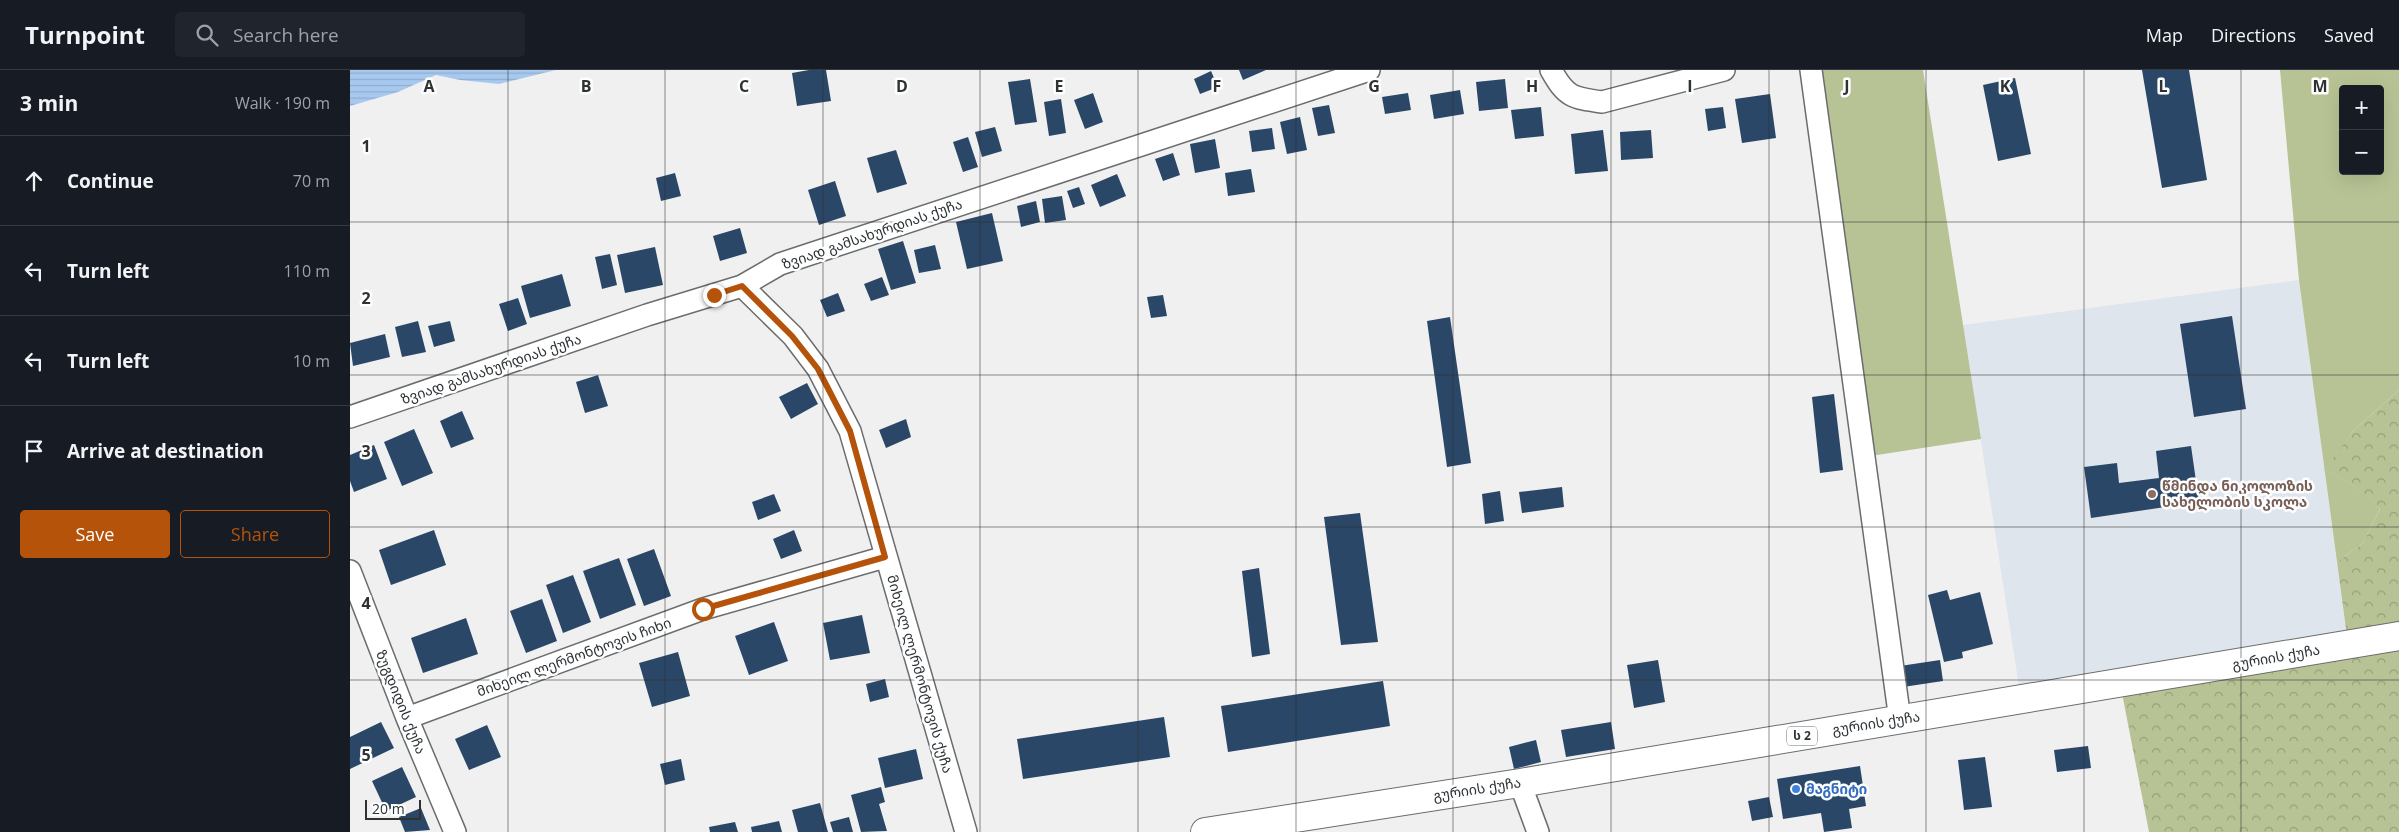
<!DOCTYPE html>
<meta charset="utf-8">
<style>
:root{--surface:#171b24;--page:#20242c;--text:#f1f3f6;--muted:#9ea1a6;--line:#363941;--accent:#b45309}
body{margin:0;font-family:"Open Sans","Noto Sans Georgian",sans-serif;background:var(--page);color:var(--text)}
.controls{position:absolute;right:15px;top:15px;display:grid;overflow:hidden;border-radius:5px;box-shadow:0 5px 20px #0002}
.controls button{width:45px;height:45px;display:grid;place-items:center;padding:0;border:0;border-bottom:1px solid var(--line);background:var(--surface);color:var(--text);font:25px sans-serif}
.scale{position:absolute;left:15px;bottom:12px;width:56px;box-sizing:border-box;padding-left:5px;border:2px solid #303131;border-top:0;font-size:14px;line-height:18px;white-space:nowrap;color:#303131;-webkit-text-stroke:4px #fdfeff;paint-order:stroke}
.stop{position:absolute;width:15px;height:15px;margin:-11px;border:4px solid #b45309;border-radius:50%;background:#fff}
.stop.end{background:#b45309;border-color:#fff;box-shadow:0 1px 5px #0008}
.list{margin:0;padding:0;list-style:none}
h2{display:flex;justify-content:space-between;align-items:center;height:65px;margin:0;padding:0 20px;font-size:21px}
h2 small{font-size:16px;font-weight:400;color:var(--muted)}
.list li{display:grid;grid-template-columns:32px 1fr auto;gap:15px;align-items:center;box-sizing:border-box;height:90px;padding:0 20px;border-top:1px solid var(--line)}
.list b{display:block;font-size:19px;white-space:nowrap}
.list em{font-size:16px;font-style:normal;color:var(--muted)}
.actions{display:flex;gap:10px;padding:15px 20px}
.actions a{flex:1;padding:11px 0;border:1px solid var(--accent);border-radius:5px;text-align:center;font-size:18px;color:var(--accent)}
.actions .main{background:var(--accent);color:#fff}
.icon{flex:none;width:28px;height:28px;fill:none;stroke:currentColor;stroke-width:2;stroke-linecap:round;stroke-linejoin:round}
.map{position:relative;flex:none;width:2049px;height:762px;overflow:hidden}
header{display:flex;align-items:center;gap:30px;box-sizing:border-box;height:70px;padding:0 25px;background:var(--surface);border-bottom:1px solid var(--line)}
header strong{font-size:24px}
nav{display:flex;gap:28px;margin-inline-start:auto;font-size:18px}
.search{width:350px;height:45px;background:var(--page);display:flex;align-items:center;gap:12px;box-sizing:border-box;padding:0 18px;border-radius:5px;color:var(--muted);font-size:19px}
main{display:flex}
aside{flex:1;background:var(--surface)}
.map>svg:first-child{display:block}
.built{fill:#dfe5ec}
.green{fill:#b8c395;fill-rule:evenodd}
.forest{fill:url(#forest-crowns)}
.water{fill:url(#water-rules)}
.building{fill:#2a4767}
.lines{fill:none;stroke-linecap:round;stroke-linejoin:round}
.street-casing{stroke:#6b6c6d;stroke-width:24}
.highway-casing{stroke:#6b6c6d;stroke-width:30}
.street{stroke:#fff;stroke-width:21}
.highway{stroke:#fff;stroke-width:28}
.route{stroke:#b45309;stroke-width:6}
.grid{fill:none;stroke:#303131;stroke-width:1;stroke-opacity:0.55}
.education-dot{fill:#8d6e63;stroke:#fdfeff;stroke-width:2}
.shop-dot{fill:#3f7fe0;stroke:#fdfeff;stroke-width:2}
.labels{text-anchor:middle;stroke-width:5;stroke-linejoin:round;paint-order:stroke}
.shield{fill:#fdfeff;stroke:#6e6e6f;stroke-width:1}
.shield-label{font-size:12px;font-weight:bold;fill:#303131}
.street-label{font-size:14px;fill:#303131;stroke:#fdfeff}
.education-label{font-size:14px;font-weight:bold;fill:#785e54;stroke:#fdfeff;text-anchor:start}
.shop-label{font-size:14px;font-weight:bold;fill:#366cbe;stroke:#fdfeff;text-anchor:start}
.grid-label{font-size:16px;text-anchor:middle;font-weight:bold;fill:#303131;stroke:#fdfeff;stroke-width:5;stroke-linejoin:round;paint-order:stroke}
</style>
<header>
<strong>Turnpoint</strong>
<div class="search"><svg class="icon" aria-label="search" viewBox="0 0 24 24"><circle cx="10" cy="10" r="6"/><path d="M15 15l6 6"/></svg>Search here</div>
<nav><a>Map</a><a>Directions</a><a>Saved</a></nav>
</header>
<main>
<aside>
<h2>3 min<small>Walk · 190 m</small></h2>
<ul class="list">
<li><svg class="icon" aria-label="ahead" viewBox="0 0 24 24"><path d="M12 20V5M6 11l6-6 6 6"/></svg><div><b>Continue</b></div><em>70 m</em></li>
<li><svg class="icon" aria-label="left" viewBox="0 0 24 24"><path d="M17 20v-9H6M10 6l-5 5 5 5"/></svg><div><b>Turn left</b></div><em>110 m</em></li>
<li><svg class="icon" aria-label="left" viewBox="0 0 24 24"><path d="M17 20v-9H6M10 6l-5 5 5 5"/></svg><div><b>Turn left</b></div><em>10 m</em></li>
<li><svg class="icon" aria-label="arrive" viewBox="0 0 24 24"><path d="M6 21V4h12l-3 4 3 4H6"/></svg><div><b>Arrive at destination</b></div></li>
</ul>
<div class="actions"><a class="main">Save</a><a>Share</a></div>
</aside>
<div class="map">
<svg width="2049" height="762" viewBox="0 0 2049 762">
<defs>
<pattern id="forest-crowns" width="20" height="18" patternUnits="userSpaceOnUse" patternTransform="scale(1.25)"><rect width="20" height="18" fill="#b8c395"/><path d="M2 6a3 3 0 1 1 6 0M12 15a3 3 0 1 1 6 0" fill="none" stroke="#969f7a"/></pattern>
<pattern id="water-rules" width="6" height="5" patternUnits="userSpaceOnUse" patternTransform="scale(1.25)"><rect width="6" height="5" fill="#a8c9ef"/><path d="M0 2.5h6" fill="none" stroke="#91adcd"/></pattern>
</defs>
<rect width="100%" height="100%" fill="#f0f0f1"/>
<path class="built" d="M 1949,210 L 1998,575 L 1671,630 L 1613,255 Z"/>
<path class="green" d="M 1461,0 L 1573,0 L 1631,369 L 1514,387 Z
M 1930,0 L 2049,0 L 2049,320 L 2003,361 L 1975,400 C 1996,410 2015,421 2030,439 L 2013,473 L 1987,492 L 1949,210 ZM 1993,19 L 2030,19 L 2030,101 L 1993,101 Z"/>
<path class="forest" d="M 2049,320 L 2049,762 L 1799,762 L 1770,613 L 1998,574 L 1987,492 L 2013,473 L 2030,439 C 2014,421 1996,410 1974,400 L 2003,361 Z"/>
<path class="water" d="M 0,0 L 206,0 L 149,14 L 110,10 L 86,5 L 48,22 L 0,36 Z"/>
<path class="building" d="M 459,0 L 476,0 L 481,31 L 447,36 L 442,3 Z
M 889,0 L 916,0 L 893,10 Z
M 1792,0 L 1839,0 L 1857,110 L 1812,118 Z
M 861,1 L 868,17 L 850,24 L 844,9 Z
M 1665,8 L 1681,84 L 1648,91 L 1633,15 Z
M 680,9 L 687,52 L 665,55 L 658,12 Z
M 1155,9 L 1158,38 L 1129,41 L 1126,12 Z
M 1110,20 L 1114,44 L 1084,49 L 1080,25 Z
M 743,23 L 753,52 L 735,59 L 724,30 Z
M 1058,23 L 1061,40 L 1035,44 L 1032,27 Z
M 1420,24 L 1426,68 L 1392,73 L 1385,29 Z
M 711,29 L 716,63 L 699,66 L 694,32 Z
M 979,35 L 985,63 L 968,66 L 962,38 Z
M 1191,37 L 1194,66 L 1165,69 L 1161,40 Z
M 1373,37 L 1376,58 L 1358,61 L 1355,39 Z
M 950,47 L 957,80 L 937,84 L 930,52 Z
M 645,57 L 652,81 L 632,87 L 625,62 Z
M 922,58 L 925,79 L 902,82 L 899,61 Z
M 1253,60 L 1258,101 L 1225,104 L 1221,64 Z
M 1301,60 L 1303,88 L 1271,90 L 1270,62 Z
M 618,67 L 628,97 L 613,102 L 603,72 Z
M 865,69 L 870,98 L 845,103 L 840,74 Z
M 546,80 L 557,114 L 527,123 L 517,88 Z
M 823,83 L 830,105 L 813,111 L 805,89 Z
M 901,99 L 905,122 L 878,126 L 875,103 Z
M 325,103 L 331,126 L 311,131 L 306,108 Z
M 767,104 L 776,126 L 750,137 L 741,115 Z
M 485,111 L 496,146 L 469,155 L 458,120 Z
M 729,117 L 735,134 L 723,138 L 717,121 Z
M 712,126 L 716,150 L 695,153 L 692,129 Z
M 686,131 L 690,152 L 671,157 L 667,136 Z
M 642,143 L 653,191 L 617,199 L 606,152 Z
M 390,158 L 397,183 L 370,191 L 363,166 Z
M 553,171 L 566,213 L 541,220 L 528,179 Z
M 585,175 L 591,199 L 569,203 L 564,180 Z
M 305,177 L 313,215 L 275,223 L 267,185 Z
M 260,184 L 267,215 L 252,219 L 245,187 Z
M 212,204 L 221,236 L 180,248 L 171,216 Z
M 532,207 L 539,225 L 521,231 L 514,214 Z
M 488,223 L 495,241 L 477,247 L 470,230 Z
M 813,225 L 817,246 L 801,248 L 797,227 Z
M 168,228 L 177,254 L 158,261 L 149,234 Z
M 1882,246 L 1896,339 L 1844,347 L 1830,254 Z
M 1100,247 L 1121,393 L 1097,397 L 1077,251 Z
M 68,251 L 76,282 L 52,287 L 45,257 Z
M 100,251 L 105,271 L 84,277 L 78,256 Z
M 35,264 L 40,287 L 3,296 L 0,273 Z
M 248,305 L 258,336 L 235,343 L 226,312 Z
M 457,313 L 468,334 L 441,349 L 429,327 Z
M 1484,324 L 1493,400 L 1470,403 L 1462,327 Z
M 112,341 L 124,369 L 101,378 L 90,351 Z
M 556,349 L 561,367 L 536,378 L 529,360 Z
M 64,359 L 83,403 L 52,416 L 34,372 Z
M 24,375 L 37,409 L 4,422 L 0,411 L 0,385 Z
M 1841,376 L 1849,432 L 1741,448 L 1734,397 L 1767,393 L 1769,413 L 1809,408 L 1806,381 Z
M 1212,417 L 1214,437 L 1172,443 L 1169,422 Z
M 1150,421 L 1154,451 L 1135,454 L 1132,424 Z
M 424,424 L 431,441 L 408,450 L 402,432 Z
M 1010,443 L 1028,572 L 991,575 L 974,447 Z
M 84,460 L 96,495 L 41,515 L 29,480 Z
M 444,460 L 452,481 L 431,489 L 423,469 Z
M 304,479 L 321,526 L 294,536 L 277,489 Z
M 269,488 L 286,535 L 250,549 L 233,501 Z
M 909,498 L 920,584 L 902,587 L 892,501 Z
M 223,505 L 241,552 L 213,563 L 196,515 Z
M 1597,520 L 1600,530 L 1630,522 L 1643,574 L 1612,582 L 1613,588 L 1594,592 L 1578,525 Z
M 192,529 L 207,571 L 176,583 L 160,541 Z
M 512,545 L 520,583 L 480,590 L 473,553 Z
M 116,548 L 128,584 L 73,603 L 61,568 Z
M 424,552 L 438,591 L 399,605 L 385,566 Z
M 328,582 L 340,626 L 302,637 L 289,593 Z
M 1308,590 L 1315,632 L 1284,638 L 1277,595 Z
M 1590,590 L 1593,611 L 1553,617 L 1550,596 Z
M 535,609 L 539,627 L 520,632 L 516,614 Z
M 1033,611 L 1040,656 L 878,682 L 871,636 Z
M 814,647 L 820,687 L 673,709 L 667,669 Z
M 31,652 L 44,678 L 0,699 L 0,667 Z
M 1261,652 L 1265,679 L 1216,687 L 1211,660 Z
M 137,655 L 151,687 L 119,700 L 105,669 Z
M 1186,670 L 1191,692 L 1164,699 L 1159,677 Z
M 1738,676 L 1741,698 L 1707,702 L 1704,680 Z
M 566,679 L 573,709 L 535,718 L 528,688 Z
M 1635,687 L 1642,737 L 1614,740 L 1608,690 Z
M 331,689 L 335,710 L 315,715 L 310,694 Z
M 1510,696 L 1516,736 L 1499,739 L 1502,758 L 1474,762 L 1471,743 L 1433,749 L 1427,709 Z
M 52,697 L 66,727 L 36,741 L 22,711 Z
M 531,717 L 535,732 L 529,734 L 537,761 L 511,762 L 501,725 Z
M 1419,727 L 1423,747 L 1402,751 L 1398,731 Z
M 470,733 L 478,762 L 448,762 L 442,740 Z
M 71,738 L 80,760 L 55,762 L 49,747 Z
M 499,747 L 503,762 L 483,762 L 480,752 Z
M 429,751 L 432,762 L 402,762 L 401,757 Z
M 385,752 L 388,762 L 360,762 L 359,757 Z"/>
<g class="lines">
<defs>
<path id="street" d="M 1201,0 C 1216,27 1222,28 1252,32 L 1374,0
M 1461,0 L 1550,650
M 392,216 L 443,266 L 468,299 L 500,361 L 616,762
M 0,347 L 297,245 L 392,216 L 430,194 L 1019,0
M 0,501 L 57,648 L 105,762
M 57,648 L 353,539 L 535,487
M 1170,713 L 1188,762"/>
<path id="highway" d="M 855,762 L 1170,713 L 2049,566"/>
</defs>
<use href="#street" class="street-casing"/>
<use href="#highway" class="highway-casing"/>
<use href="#street" class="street"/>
<use href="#highway" class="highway"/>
</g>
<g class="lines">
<path class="route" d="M 353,539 L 535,487 L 500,361 L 468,299 L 442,266 L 392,216 L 364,225"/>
</g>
<path class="grid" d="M 158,0 L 158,762M 315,0 L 315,762M 473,0 L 473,762M 630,0 L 630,762M 788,0 L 788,762M 946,0 L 946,762M 1103,0 L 1103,762M 1261,0 L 1261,762M 1419,0 L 1419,762M 1576,0 L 1576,762M 1734,0 L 1734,762M 1891,0 L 1891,762M 0,152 L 2049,152M 0,305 L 2049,305M 0,457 L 2049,457M 0,610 L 2049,610"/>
<circle class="education-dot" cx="1802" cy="424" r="5"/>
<circle class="shop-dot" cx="1446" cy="719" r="5"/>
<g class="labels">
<rect class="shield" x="1437" y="656.5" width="30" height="19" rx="4"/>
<g class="shield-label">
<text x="1452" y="670">ს 2</text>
</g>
<g class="street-label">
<text transform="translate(522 164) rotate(-19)" y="5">ზვიად გამსახურდიას ქუჩა</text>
<text transform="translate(141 299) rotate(-19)" y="5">ზვიად გამსახურდიას ქუჩა</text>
<text transform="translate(224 587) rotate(-20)" y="5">მიხეილ ლერმონტოვის ჩიხი</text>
<text transform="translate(1926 587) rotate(-10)" y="5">გურიის ქუჩა</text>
<text transform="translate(570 604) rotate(74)" y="5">მიხეილ ლერმონტოვის ქუჩა</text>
<text transform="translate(51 632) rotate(68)" y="5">ზუგდიდის ქუჩა</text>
<text transform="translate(1526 653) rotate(-9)" y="5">გურიის ქუჩა</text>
<text transform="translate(1127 719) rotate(-9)" y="5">გურიის ქუჩა</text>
</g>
<g class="education-label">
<text x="1812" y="421">წმინდა ნიკოლოზის<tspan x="1812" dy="16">სახელობის სკოლა</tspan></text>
</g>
<g class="shop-label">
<text x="1456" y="724">მაგნიტი</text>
</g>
</g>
<g class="grid-label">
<text x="79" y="22">A</text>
<text x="236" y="22">B</text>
<text x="394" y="22">C</text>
<text x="552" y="22">D</text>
<text x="709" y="22">E</text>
<text x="867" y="22">F</text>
<text x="1024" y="22">G</text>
<text x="1182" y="22">H</text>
<text x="1340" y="22">I</text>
<text x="1497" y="22">J</text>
<text x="1655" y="22">K</text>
<text x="1813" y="22">L</text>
<text x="1970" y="22">M</text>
<text x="16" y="82">1</text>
<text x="16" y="234">2</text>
<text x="16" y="387">3</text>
<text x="16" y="539">4</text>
<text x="16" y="691">5</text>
</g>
</svg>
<div class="controls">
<button>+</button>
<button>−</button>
</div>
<div class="scale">20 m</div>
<div class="stop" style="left:353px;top:539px"></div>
<div class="stop end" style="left:364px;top:225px"></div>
</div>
</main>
